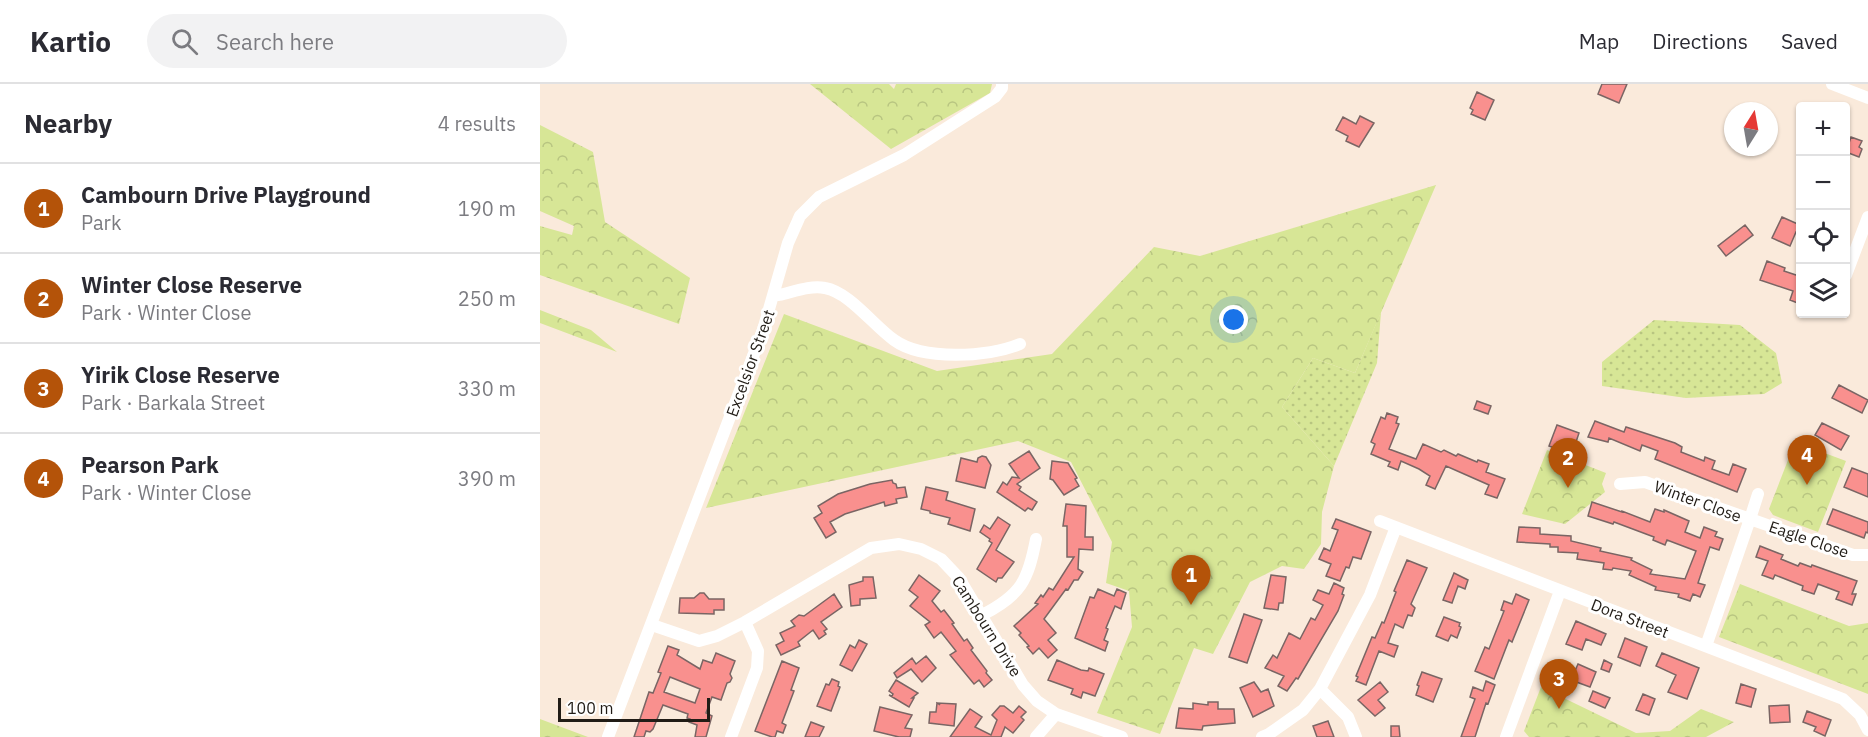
<!DOCTYPE html>
<meta charset="utf-8">
<style>
:root{--surface:#fff;--page:#f2f2f3;--text:#2b2b33;--muted:#7c7c81;--line:#e1e1e2;--accent:#b45309}
body{margin:0;font-family:"IBM Plex Sans",sans-serif;background:var(--page);color:var(--text)}
.controls{position:absolute;right:18px;top:18px;display:grid;overflow:hidden;border-radius:6px;box-shadow:0 2px 4px #0004}
.controls button{width:54px;height:54px;display:grid;place-items:center;padding:0;border:0;border-bottom:2px solid var(--line);background:var(--surface);color:var(--text);font:30px sans-serif}
.compass{position:absolute;left:1184px;top:18px;width:54px;height:54px;border-radius:50%;background:var(--surface);box-shadow:0 2px 4px #0004;rotate:11deg}
.scale{position:absolute;left:18px;bottom:15px;width:152px;box-sizing:border-box;padding-left:6px;border:3px solid #211c16;border-top:0;font-size:16px;line-height:21px;white-space:nowrap;color:#211c16;-webkit-text-stroke:4px #fff;paint-order:stroke}
.you{position:absolute;left:694px;top:236px;width:21px;height:21px;margin:-15px;border:4px solid #fff;border-radius:50%;background:#1a73e8;box-shadow:0 0 0 9px #1a73e833}
.badge{display:grid;place-items:center;width:39px;height:39px;border-radius:50%;background:var(--accent);color:#fff;font-size:20px;font-weight:700}
.pin{position:absolute;translate:-50% -50px;filter:drop-shadow(0 2px 3px #0008)}
.pin::after{content:'';position:absolute;top:32px;width:21px;height:18px;background:inherit;clip-path:polygon(0 0,100% 0,50% 100%)}
.list{margin:0;padding:0;list-style:none}
h2{display:flex;justify-content:space-between;align-items:center;height:78px;margin:0;padding:0 24px;font-size:26px}
h2 small{font-size:20px;font-weight:400;color:var(--muted)}
.list li{display:grid;grid-template-columns:39px 1fr auto;gap:18px;align-items:center;box-sizing:border-box;height:90px;padding:0 24px;border-top:2px solid var(--line)}
.list b{display:block;font-size:22px;white-space:nowrap}
.list p{margin:0;font-size:20px;white-space:nowrap;color:var(--muted)}
.list em{font-size:20px;font-style:normal;color:var(--muted)}
.icon{flex:none;width:33px;height:33px;fill:none;stroke:currentColor;stroke-width:2;stroke-linecap:round;stroke-linejoin:round}
.map{position:relative;flex:none;width:1328px;height:653px;overflow:hidden}
header{display:flex;align-items:center;gap:36px;box-sizing:border-box;height:84px;padding:0 30px;background:var(--surface);border-bottom:2px solid var(--line)}
header strong{font-size:28px}
nav{display:flex;gap:33px;margin-inline-start:auto;font-size:21px}
.search{width:420px;height:54px;background:var(--page);display:flex;align-items:center;gap:15px;box-sizing:border-box;padding:0 21px;border-radius:33px;color:var(--muted);font-size:22px}
main{display:flex}
aside{flex:1;background:var(--surface)}
.map>svg:first-child{display:block}
.grass{fill:url(#grass-dots)}
.forest{fill:url(#forest-crowns)}
.building{fill:#f9908e;stroke:#7a6564;stroke-width:1.5;fill-rule:evenodd}
.lines{fill:none;stroke-linecap:round;stroke-linejoin:round}
.minor{stroke:#fff;stroke-width:12}
.labels{text-anchor:middle;stroke-width:6;stroke-linejoin:round;paint-order:stroke}
.street-label{font-size:16px;fill:#211c16;stroke:#fff}
</style>
<header>
<strong>Kartio</strong>
<div class="search"><svg class="icon" aria-label="search" viewBox="0 0 24 24"><circle cx="10" cy="10" r="6"/><path d="M15 15l6 6"/></svg>Search here</div>
<nav><a>Map</a><a>Directions</a><a>Saved</a></nav>
</header>
<main>
<aside>
<h2>Nearby<small>4 results</small></h2>
<ul class="list">
<li><span class="badge">1</span><div><b>Cambourn Drive Playground</b><p>Park</p></div><em>190 m</em></li>
<li><span class="badge">2</span><div><b>Winter Close Reserve</b><p>Park · Winter Close</p></div><em>250 m</em></li>
<li><span class="badge">3</span><div><b>Yirik Close Reserve</b><p>Park · Barkala Street</p></div><em>330 m</em></li>
<li><span class="badge">4</span><div><b>Pearson Park</b><p>Park · Winter Close</p></div><em>390 m</em></li>
</ul>
</aside>
<div class="map">
<svg width="1328" height="653" viewBox="0 0 1328 653">
<defs>
<pattern id="grass-dots" width="8" height="8" patternUnits="userSpaceOnUse" patternTransform="scale(1.5)"><rect width="8" height="8" fill="#d7e696"/><path d="M2 2h.1M6 6h.1" fill="none" stroke="#b8c581" stroke-width="1.8" stroke-linecap="round"/></pattern>
<pattern id="forest-crowns" width="20" height="18" patternUnits="userSpaceOnUse" patternTransform="scale(1.5)"><rect width="20" height="18" fill="#d7e696"/><path d="M2 6a3 3 0 1 1 6 0M12 15a3 3 0 1 1 6 0" fill="none" stroke="#b8c581"/></pattern>
</defs>
<rect width="100%" height="100%" fill="#faeadb"/>
<path class="grass" d="M 841,228 L 837,279 L 794,382 L 742,323 L 773,274 L 815,289 Z
M 1114,236 L 1200,241 L 1236,269 L 1242,299 L 1224,310 L 1146,314 L 1062,302 L 1062,278 Z"/>
<path class="forest" d="M 270,0 L 349,0 L 354,5 L 356,0 L 452,0 L 450,9 L 351,65 Z
M 0,41 L 53,68 L 65,138 L 150,194 L 139,240 L 0,191 L 0,142 L 32,151 L 34,142 L 0,127 Z
M 896,101 L 815,289 L 773,274 L 742,323 L 794,382 L 782,428 L 781,460 L 764,485 L 742,482 L 710,498 L 673,570 L 654,564 L 620,650 L 557,629 L 592,543 L 589,507 L 566,499 L 572,458 L 531,378 L 478,357 L 166,424 L 244,230 L 397,287 L 512,270 L 614,163 L 660,172 Z
M 0,226 L 51,246 L 77,268 L 0,239 Z
M 1255,358 L 1306,377 L 1278,448 L 1233,431 L 1229,425 Z
M 1007,366 L 1066,389 L 1062,400 L 1065,408 L 1025,440 L 982,430 Z
M 1200,500 L 1309,542 L 1328,539 L 1328,610 L 1179,553 Z
M 1001,603 L 1096,649 L 1130,647 L 1161,625 L 1194,638 L 1166,653 L 989,653 L 984,647 Z
M 0,635 L 48,653 L 0,653 Z"/>
<path class="building" d="M 1062,0 L 1087,0 L 1079,19 L 1058,10 Z
M 937,8 L 954,16 L 945,36 L 931,30 L 933,26 L 930,24 Z
M 820,32 L 834,39 L 819,63 L 806,57 L 808,52 L 796,46 L 803,33 L 816,40 Z
M 1311,53 L 1322,57 L 1319,63 L 1322,65 L 1319,73 L 1306,68 Z
M 1242,133 L 1260,141 L 1260,150 L 1256,148 L 1250,162 L 1232,154 Z
M 1205,141 L 1213,151 L 1186,172 L 1178,162 Z
M 1227,177 L 1245,184 L 1244,187 L 1259,192 L 1260,190 L 1260,220 L 1250,216 L 1253,207 L 1220,196 Z
M 1299,301 L 1328,316 L 1322,329 L 1292,314 Z
M 937,317 L 951,322 L 948,330 L 934,325 Z
M 847,329 L 858,333 L 856,339 L 859,340 L 849,365 L 876,375 L 883,360 L 901,368 L 904,366 L 916,372 L 918,370 L 937,378 L 938,376 L 949,380 L 946,388 L 965,395 L 957,414 L 945,410 L 949,401 L 906,382 L 895,405 L 886,401 L 890,392 L 879,385 L 861,377 L 858,386 L 848,382 L 850,378 L 831,370 L 835,360 L 831,358 L 841,333 L 845,335 Z
M 1055,337 L 1084,348 L 1086,343 L 1135,359 L 1142,363 L 1141,368 L 1164,377 L 1165,373 L 1175,377 L 1172,385 L 1189,391 L 1193,380 L 1206,385 L 1197,408 L 1115,375 L 1118,367 L 1102,361 L 1100,367 L 1069,354 L 1068,358 L 1048,353 Z
M 1282,339 L 1309,352 L 1301,366 L 1275,351 Z
M 1017,341 L 1039,349 L 1035,361 L 1024,357 L 1021,366 L 1009,362 Z
M 489,367 L 500,384 L 477,400 L 481,403 L 479,406 L 497,418 L 492,426 L 488,424 L 485,427 L 457,408 L 463,398 L 467,401 L 472,393 L 479,394 L 469,380 Z
M 442,372 L 446,373 L 451,381 L 445,404 L 416,397 L 421,374 L 437,378 L 438,374 Z
M 512,377 L 528,379 L 537,394 L 535,395 L 539,402 L 524,411 L 513,396 L 510,395 Z
M 1312,384 L 1328,390 L 1328,413 L 1304,403 Z
M 352,396 L 353,399 L 356,400 L 357,404 L 365,403 L 367,413 L 356,415 L 357,419 L 345,422 L 344,418 L 305,430 L 290,438 L 296,448 L 286,454 L 274,434 L 282,429 L 278,422 L 298,410 L 330,400 Z
M 386,403 L 408,408 L 406,416 L 435,425 L 430,447 L 408,440 L 410,434 L 390,429 L 390,427 L 381,425 Z
M 1052,418 L 1082,428 L 1082,427 L 1110,438 L 1115,425 L 1124,428 L 1124,426 L 1149,437 L 1145,448 L 1160,454 L 1164,443 L 1177,448 L 1175,452 L 1183,455 L 1179,466 L 1170,463 L 1158,499 L 1165,501 L 1160,513 L 1153,510 L 1150,517 L 1138,513 L 1139,510 L 1115,506 L 1116,503 L 1089,491 L 1091,487 L 1073,484 L 1072,486 L 1063,485 L 1064,479 L 1037,475 L 1038,469 L 1018,468 L 1018,463 L 1010,463 L 1010,460 L 977,458 L 979,443 L 1000,444 L 1000,450 L 1031,452 L 1031,457 L 1061,464 L 1060,467 L 1092,474 L 1091,476 L 1112,486 L 1110,490 L 1145,495 L 1156,467 L 1127,456 L 1125,461 L 1113,456 L 1114,453 L 1074,438 L 1073,440 L 1048,432 Z
M 526,420 L 546,422 L 545,453 L 553,453 L 553,466 L 539,465 L 538,485 L 543,488 L 538,496 L 534,496 L 528,506 L 526,505 L 504,535 L 516,549 L 508,556 L 517,566 L 508,574 L 499,564 L 493,570 L 487,563 L 489,562 L 479,551 L 481,549 L 474,542 L 498,520 L 495,519 L 501,511 L 503,513 L 509,504 L 513,506 L 534,473 L 527,473 L 527,442 L 523,442 Z
M 1293,425 L 1328,438 L 1328,449 L 1326,448 L 1324,454 L 1287,440 Z
M 458,433 L 470,441 L 456,466 L 474,478 L 462,494 L 458,494 L 456,498 L 437,485 L 452,459 L 449,457 L 450,455 L 440,448 L 444,441 L 450,445 Z
M 796,435 L 831,448 L 821,475 L 813,473 L 809,484 L 806,483 L 800,497 L 786,492 L 791,480 L 779,475 L 784,464 L 790,467 L 798,446 L 792,444 Z
M 1220,462 L 1243,471 L 1241,475 L 1258,482 L 1260,479 L 1271,483 L 1272,481 L 1317,497 L 1312,510 L 1316,510 L 1312,521 L 1296,515 L 1299,508 L 1278,500 L 1274,510 L 1262,506 L 1263,502 L 1235,491 L 1233,495 L 1222,491 L 1228,477 L 1216,473 Z
M 867,476 L 887,484 L 871,520 L 875,524 L 872,532 L 868,531 L 863,544 L 855,540 L 848,559 L 858,562 L 854,573 L 839,567 L 826,601 L 816,597 L 818,593 L 816,592 L 832,553 L 835,554 L 842,538 L 844,539 L 856,508 L 854,507 Z
M 914,489 L 928,496 L 925,505 L 918,502 L 912,519 L 903,516 Z
M 379,491 L 400,507 L 392,517 L 401,528 L 404,526 L 414,539 L 412,540 L 424,557 L 427,555 L 433,564 L 431,566 L 447,587 L 446,589 L 452,596 L 444,603 L 439,596 L 434,600 L 410,571 L 416,567 L 401,548 L 394,554 L 385,541 L 390,538 L 370,522 L 378,513 L 369,506 Z
M 731,491 L 746,493 L 743,519 L 739,519 L 738,526 L 724,524 Z
M 323,493 L 333,493 L 336,514 L 320,515 L 320,521 L 311,522 L 309,501 L 323,497 Z
M 794,499 L 804,504 L 802,510 L 804,511 L 798,527 L 758,595 L 756,594 L 747,607 L 738,602 L 744,592 L 725,584 L 733,571 L 737,574 L 749,549 L 760,555 L 771,534 L 775,536 L 783,521 L 773,516 L 778,506 L 789,510 Z
M 558,505 L 574,512 L 577,505 L 586,509 L 581,525 L 575,522 L 566,544 L 568,545 L 564,556 L 568,558 L 565,567 L 535,554 L 550,513 L 554,514 Z
M 160,509 L 164,509 L 169,515 L 184,515 L 184,526 L 174,526 L 174,530 L 139,529 L 140,514 L 154,514 Z
M 294,510 L 302,523 L 281,538 L 287,545 L 284,547 L 286,550 L 279,555 L 273,546 L 258,558 L 260,562 L 241,571 L 236,561 L 244,557 L 240,549 L 255,542 L 251,537 L 259,531 L 264,532 Z
M 976,510 L 989,516 L 972,558 L 969,556 L 954,595 L 935,587 L 945,563 L 949,565 L 964,527 L 961,526 L 964,517 L 972,520 Z
M 704,530 L 722,536 L 707,579 L 689,573 Z
M 904,533 L 920,539 L 919,542 L 921,543 L 917,554 L 911,551 L 908,557 L 896,552 Z
M 1036,537 L 1066,550 L 1061,561 L 1046,555 L 1042,566 L 1026,560 Z
M 1085,554 L 1107,563 L 1100,582 L 1078,573 Z
M 319,556 L 327,560 L 312,587 L 300,581 L 310,561 L 315,564 Z
M 128,562 L 139,566 L 137,571 L 160,585 L 163,576 L 172,579 L 176,569 L 195,577 L 190,590 L 192,594 L 190,598 L 187,599 L 181,616 L 172,613 L 166,629 L 172,632 L 166,653 L 155,653 L 157,641 L 149,638 L 150,635 L 147,634 L 148,630 L 123,621 L 113,645 L 110,648 L 106,647 L 104,653 L 94,653 L 109,608 L 113,609 L 121,589 L 118,588 ZM 130,593 L 160,605 L 155,619 L 124,608 Z
M 1122,569 L 1159,584 L 1147,615 L 1128,608 L 1136,591 L 1116,582 Z
M 386,572 L 396,584 L 382,598 L 371,585 L 357,594 L 354,589 L 372,574 L 376,580 Z
M 517,576 L 541,586 L 548,587 L 549,584 L 564,590 L 555,612 L 543,608 L 541,614 L 531,610 L 533,605 L 508,596 Z
M 1064,576 L 1072,580 L 1069,588 L 1061,585 Z
M 242,577 L 259,584 L 251,606 L 254,607 L 242,639 L 246,641 L 243,649 L 237,647 L 235,653 L 232,653 L 215,647 Z
M 1038,580 L 1056,588 L 1050,603 L 1031,596 Z
M 882,588 L 902,595 L 893,618 L 876,611 L 879,602 L 877,601 Z
M 292,595 L 299,598 L 298,602 L 300,603 L 291,627 L 277,622 L 286,600 L 289,601 Z
M 356,596 L 378,609 L 372,614 L 374,614 L 369,623 L 349,611 L 352,612 L 353,610 L 349,607 Z
M 946,597 L 955,601 L 948,620 L 946,619 L 935,653 L 921,653 L 935,615 L 930,613 L 933,603 L 943,607 Z
M 714,598 L 721,608 L 728,605 L 734,622 L 713,633 L 700,604 Z
M 840,598 L 848,608 L 838,616 L 845,624 L 835,632 L 818,616 Z
M 1201,600 L 1216,605 L 1211,623 L 1196,619 Z
M 1053,607 L 1070,614 L 1065,624 L 1049,617 Z
M 1103,610 L 1115,615 L 1109,631 L 1096,626 Z
M 668,618 L 678,618 L 678,625 L 694,625 L 695,639 L 663,642 L 662,646 L 636,644 L 639,624 L 653,625 L 653,619 L 668,621 Z
M 397,619 L 400,621 L 398,619 L 416,620 L 414,642 L 389,639 L 390,628 L 396,628 Z
M 1249,621 L 1250,638 L 1230,639 L 1229,622 Z
M 460,622 L 464,622 L 473,629 L 479,622 L 486,628 L 481,633 L 484,636 L 473,649 L 465,643 L 461,653 L 410,653 L 430,625 L 442,633 L 435,643 L 451,651 L 457,636 L 452,631 Z
M 340,623 L 372,631 L 365,644 L 372,645 L 370,653 L 359,653 L 334,647 Z
M 1267,627 L 1291,636 L 1285,652 L 1274,647 L 1276,643 L 1263,638 Z
M 788,637 L 794,653 L 777,653 L 773,642 Z
M 271,638 L 284,643 L 279,653 L 265,653 Z
M 851,642 L 859,642 L 860,653 L 851,653 Z"/>
<g class="lines">
<path class="minor" d="M 1292,0 L 1328,14
M 1306,191 L 1328,133
M 234,210 L 239,211 C 253,208 270,201 285,204 C 309,208 334,242 354,256 C 383,277 448,273 480,260
M 1080,400 L 1105,398 L 1210,435 L 1218,410
M 840,437 L 1303,615 L 1320,631 L 1328,646
M 442,531 C 481,511 488,497 496,455
M 112,541 L 159,557 L 177,552 L 205,538 L 331,464 L 359,460 L 381,465 L 401,475 L 419,494 L 483,601 L 497,617 L 516,630 L 582,653
M 1166,562 L 1210,435 L 1313,471 L 1328,471
M 780,605 L 808,633 L 816,653
M 68,653 L 223,246 L 248,159 L 260,132 L 279,113 L 364,71 L 455,13 L 462,4 L 462,0
M 191,653 L 217,584 L 218,567 L 205,538
M 496,653 L 516,630
M 722,653 L 729,650 L 763,626 L 780,605 L 830,511 L 856,443
M 966,653 L 1020,507"/>
</g>
<g class="labels">
<g class="street-label">
<text transform="translate(210 279) rotate(-70)" y="6">Excelsior Street</text>
<text transform="translate(1158 417) rotate(20)" y="6">Winter Close</text>
<text transform="translate(1269 455) rotate(19)" y="6">Eagle Close</text>
<text transform="translate(1090 534) rotate(21)" y="6">Dora Street</text>
<text transform="translate(447 542) rotate(58)" y="6">Cambourn Drive</text>
</g>
</g>
</svg>
<div class="controls">
<button>+</button>
<button>−</button>
<button><svg class="icon" aria-label="locate" viewBox="0 0 24 24"><circle cx="12" cy="12" r="6"/><path d="M12 2v4M12 18v4M2 12h4M18 12h4"/></svg></button>
<button><svg class="icon" aria-label="layers" viewBox="0 0 24 24"><path d="M12 4l9 5-9 5-9-5zM3 14l9 5 9-5"/></svg></button>
</div>
<svg class="compass" viewBox="-18 -18 36 36"><path d="M0-13l5 13h-10z" fill="#e53935"/><path d="M0 13l5-13h-10z" fill="#7c7c81"/></svg>
<div class="scale">100 m</div>
<div class="you"></div>
<div class="pin badge" style="left:651px;top:521px">1</div>
<div class="pin badge" style="left:1028px;top:404px">2</div>
<div class="pin badge" style="left:1019px;top:625px">3</div>
<div class="pin badge" style="left:1267px;top:401px">4</div>
</div>
</main>
